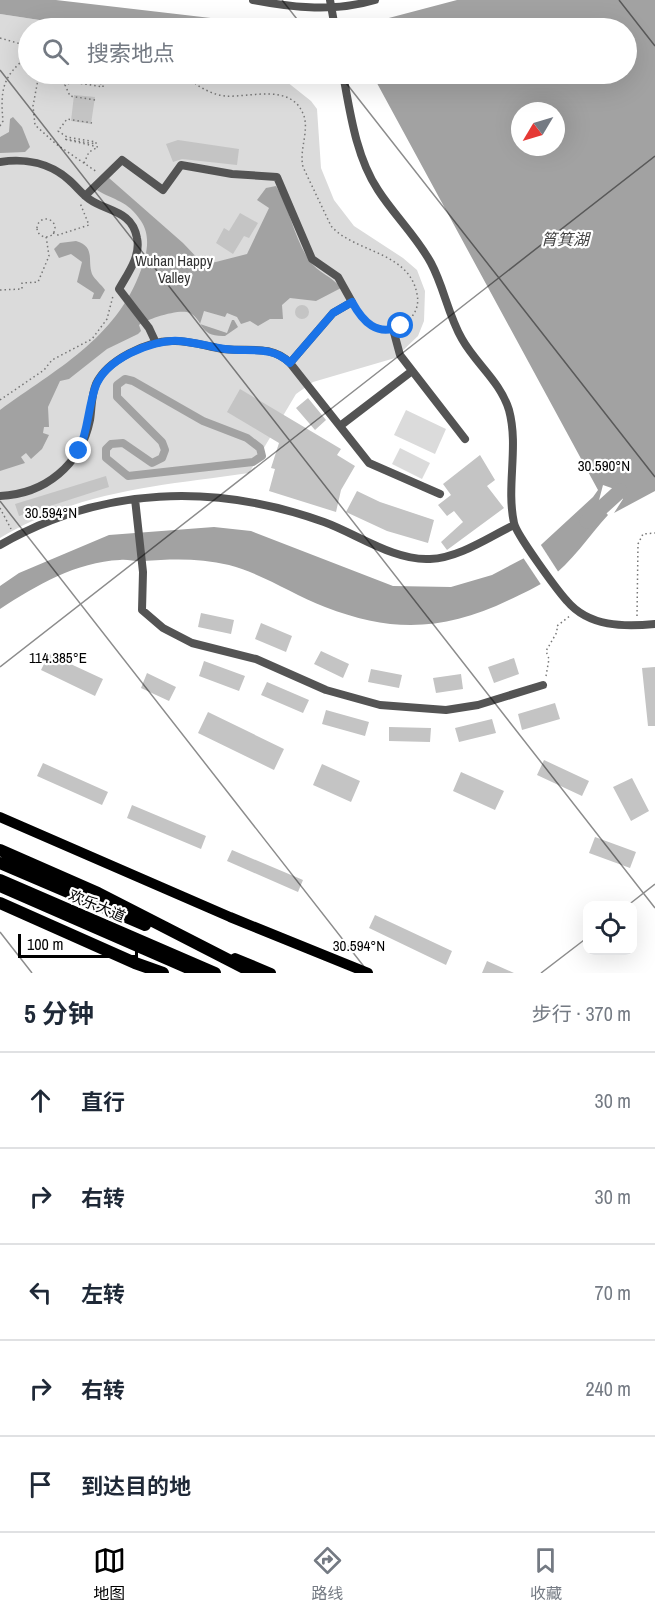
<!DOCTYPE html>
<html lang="zh">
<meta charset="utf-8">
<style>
:root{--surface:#fff;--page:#f2f2f3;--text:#1f2937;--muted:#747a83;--line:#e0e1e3;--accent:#000}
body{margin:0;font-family:"Archivo Narrow","Noto Sans SC",sans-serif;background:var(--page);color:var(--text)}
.controls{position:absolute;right:18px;bottom:18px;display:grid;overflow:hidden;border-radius:12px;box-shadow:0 6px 24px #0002}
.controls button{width:54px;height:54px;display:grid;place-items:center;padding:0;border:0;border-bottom:2px solid var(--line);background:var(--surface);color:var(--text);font:30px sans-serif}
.compass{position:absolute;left:511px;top:102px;width:54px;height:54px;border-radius:50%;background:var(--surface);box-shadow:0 6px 24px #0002;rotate:232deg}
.scale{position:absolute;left:18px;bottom:15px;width:120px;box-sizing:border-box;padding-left:6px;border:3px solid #000;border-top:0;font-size:16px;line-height:21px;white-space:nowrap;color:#000;-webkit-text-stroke:4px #fff;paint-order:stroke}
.stop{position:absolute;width:18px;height:18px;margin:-14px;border:4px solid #1a73e8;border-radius:50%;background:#fff}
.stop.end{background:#1a73e8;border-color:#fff;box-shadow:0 2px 6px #0008}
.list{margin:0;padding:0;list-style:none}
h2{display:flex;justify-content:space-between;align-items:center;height:78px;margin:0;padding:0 24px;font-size:26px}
h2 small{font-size:20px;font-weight:400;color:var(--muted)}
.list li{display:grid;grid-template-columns:39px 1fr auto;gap:18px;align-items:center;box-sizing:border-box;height:96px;padding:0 24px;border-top:2px solid var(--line)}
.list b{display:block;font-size:22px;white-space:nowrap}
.list em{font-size:20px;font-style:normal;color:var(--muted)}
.icon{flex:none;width:33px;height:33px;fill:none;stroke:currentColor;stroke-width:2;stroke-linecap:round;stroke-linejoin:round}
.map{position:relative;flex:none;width:655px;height:973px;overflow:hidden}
.search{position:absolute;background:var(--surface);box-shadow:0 6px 24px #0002;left:18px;right:18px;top:18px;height:66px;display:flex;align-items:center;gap:15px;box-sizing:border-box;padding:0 21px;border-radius:33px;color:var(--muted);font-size:22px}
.sheet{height:558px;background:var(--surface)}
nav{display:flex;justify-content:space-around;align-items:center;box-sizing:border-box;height:84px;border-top:2px solid var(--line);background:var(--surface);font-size:16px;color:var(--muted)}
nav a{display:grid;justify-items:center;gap:3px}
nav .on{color:var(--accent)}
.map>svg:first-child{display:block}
.green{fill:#dbdbdb}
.water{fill:#a2a2a2;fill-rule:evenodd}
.pier{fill:#fff}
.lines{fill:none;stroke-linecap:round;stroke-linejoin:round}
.canal{stroke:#a2a2a2;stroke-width:8}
.river{stroke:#a2a2a2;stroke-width:15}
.building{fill:#c4c4c4}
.path{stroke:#767676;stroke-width:1.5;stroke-dasharray:1.5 3;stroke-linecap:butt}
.minor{stroke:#545454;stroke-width:8}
.major{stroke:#000;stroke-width:10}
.highway{stroke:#000;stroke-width:12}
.route{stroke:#1a73e8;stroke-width:8}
.ticks{fill:none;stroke:#000;stroke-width:1.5;stroke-opacity:0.45}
.labels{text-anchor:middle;stroke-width:4.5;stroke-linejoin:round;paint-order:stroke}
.park-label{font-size:15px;fill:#323232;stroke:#fff}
.street-label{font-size:15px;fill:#000;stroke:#fff}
.water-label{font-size:16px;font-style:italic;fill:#434343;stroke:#fff}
.ticks-label{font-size:15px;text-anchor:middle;fill:#000;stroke:#fff;stroke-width:4.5;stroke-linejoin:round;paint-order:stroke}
</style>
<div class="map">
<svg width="655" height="973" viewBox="0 0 655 973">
<rect width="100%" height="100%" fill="#fff"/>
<path class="green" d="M 0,14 L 92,28 L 28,28 L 28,74 L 277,74 L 311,101 L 317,109 L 321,168 L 334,200 L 354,226 L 403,258 L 417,270 L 425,291 L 424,321 L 418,336 L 395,358 L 313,382 L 296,394 L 249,473 C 159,486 81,490 0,538 Z
M 406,410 L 446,429 L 435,454 L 394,435 Z
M 400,448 L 430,463 L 422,479 L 392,464 Z"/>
<path class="water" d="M 0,0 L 56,0 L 296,28 L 92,28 L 0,14 Z
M 457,0 L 655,0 L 655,491 L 614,513 L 623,499 L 620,491 L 603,485 L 598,504 L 608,515 C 589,536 571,563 549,579 C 537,587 522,594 509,600 C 444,631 392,633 325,607 C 292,594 263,574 229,565 C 200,558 172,559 143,561 C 136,562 128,559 120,560 C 76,562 37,585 0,609 L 0,586 L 19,573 L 109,535 L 214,527 L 251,531 L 393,586 L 451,587 L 492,575 L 530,555 L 593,497 L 598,490 L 372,74 L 626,74 L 626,28 L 321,28 L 366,24 ZM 520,111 L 556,111 L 556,147 L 520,147 Z
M 13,117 L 22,127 L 30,147 L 25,152 L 0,153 L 0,137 L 9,132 L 10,119 Z
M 109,178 L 183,243 L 204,265 L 247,254 L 269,208 L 257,200 L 266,188 L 276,186 C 290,209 294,238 309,260 C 318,273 332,276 341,288 L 316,301 L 290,298 L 282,305 L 283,319 L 270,319 L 258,326 L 250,321 L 241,324 L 237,317 L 227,313 L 225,317 L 204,311 L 200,324 L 227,333 L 232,320 L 234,320 L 238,327 L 225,336 C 198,337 204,320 190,313 C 180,308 147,319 139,325 L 141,331 L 138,334 L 107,349 L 69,379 L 60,381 L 48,407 L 49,427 L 44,427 L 43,433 L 49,435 L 42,449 L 31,459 L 26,453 L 21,457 L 25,463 L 0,471 L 0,410 C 56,369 116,339 141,270 C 147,254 151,236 141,221 C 127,200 115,201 97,190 Z
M 76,241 C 96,247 87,260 92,274 C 95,280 101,284 105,290 L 100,299 L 92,299 L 94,293 L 77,282 L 82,262 L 71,254 L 59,258 L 54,249 L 60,243 Z"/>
<path class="pier" d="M 539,542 L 559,573 L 542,586 L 522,556 Z"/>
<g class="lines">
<path class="canal" d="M 125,379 L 133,381 L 203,421 L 247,438 L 260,448 L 262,456 L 253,462 L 128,476 L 106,458 L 106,449 L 111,444 L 123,443 L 152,463 L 162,458 L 165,450 L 162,442 L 117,397 L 117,385 Z"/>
<path class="river" d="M 587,521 L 620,491"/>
</g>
<path class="building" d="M 74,95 L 95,97 L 91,124 L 71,121 Z
M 178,140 L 239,149 L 237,165 L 182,159 L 173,162 L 166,144 Z
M 240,213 L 258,223 L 249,238 L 244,236 L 233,254 L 216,243 L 224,228 L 229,231 Z
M295 312a7 7 0 1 1 14 0a7 7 0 1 1-14 0Z
M 240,389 L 341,449 L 337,455 L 355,466 L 341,490 L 336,512 L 269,491 L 275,469 L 271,468 L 279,443 L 227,412 Z
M 308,398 L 326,420 L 315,430 L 296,408 Z
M 480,455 L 495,480 L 487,486 L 504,508 L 447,550 L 441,542 L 463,522 L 454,511 L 447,516 L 438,505 L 451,495 L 443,484 Z
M 106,476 L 109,487 L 19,516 L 15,504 Z
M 357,491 L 380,502 L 434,520 L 428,543 L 387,531 L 346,512 Z
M 201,613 L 234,620 L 231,634 L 198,627 Z
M 261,623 L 292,636 L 286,652 L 255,639 Z
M 321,651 L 349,664 L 343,678 L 314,664 Z
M 49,654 L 103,679 L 95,696 L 41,670 Z
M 514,658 L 519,674 L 494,683 L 488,667 Z
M 204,661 L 245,676 L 239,691 L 199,676 Z
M 655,667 L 655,726 L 648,726 L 642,668 Z
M 371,669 L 402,675 L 399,688 L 368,682 Z
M 147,673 L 176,687 L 169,701 L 141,688 Z
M 461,674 L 463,689 L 436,693 L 433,678 Z
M 267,682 L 309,700 L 303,713 L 261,695 Z
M 555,703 L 560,719 L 522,730 L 518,714 Z
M 326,710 L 369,722 L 365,736 L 322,724 Z
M 208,712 L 284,749 L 274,770 L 198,733 Z
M 492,719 L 496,733 L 459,742 L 455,728 Z
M 389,727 L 431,728 L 430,742 L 389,741 Z
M 544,760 L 589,781 L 582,796 L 537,775 Z
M 43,763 L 108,792 L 102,805 L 37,776 Z
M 322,764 L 360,781 L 351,802 L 313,785 Z
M 461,772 L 504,791 L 495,810 L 453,791 Z
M 632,778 L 649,811 L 631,821 L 613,787 Z
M 132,805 L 206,836 L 201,849 L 127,818 Z
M 595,837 L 636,852 L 630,868 L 589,853 Z
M 232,850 L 303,880 L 298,892 L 227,861 Z
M 375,915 L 452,951 L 446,965 L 369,928 Z
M 487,961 L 514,973 L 482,973 Z"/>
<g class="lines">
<path class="path" d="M 0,38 L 28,46
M 39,74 L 33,106 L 35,125 L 56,144 L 97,172
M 67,74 L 72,80 L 103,84 L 103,87 L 72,82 L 65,85 L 70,96 L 95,100
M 102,74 L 124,77 L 132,74
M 185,74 C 195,85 209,94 225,96 C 250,98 292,82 304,116 C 309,132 299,150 303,167 L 331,226 C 355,253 409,251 417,294 C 420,308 413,318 402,326
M 0,126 L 3,121 C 0,89 3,76 28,56
M 84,163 L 89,152 L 98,147 L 64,139 L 96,144 L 96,142 L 67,137 L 58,131 L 67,119 L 92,123
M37 228a9 9 0 1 1 18 0a9 9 0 1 1-18 0Z
M 53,233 L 58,235 L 89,225 L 80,203
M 0,290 L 22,289 L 22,283 L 38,282 L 49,256 L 46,236
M 355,308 L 367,324 L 386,330
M 0,400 L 44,370 L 52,360 L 92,339 L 107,319 L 113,296
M 0,508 L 11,529
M 637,616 L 638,544 L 643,534 L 655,533
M 546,676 L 549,659 L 546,651 L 557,632 L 557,626 L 571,615"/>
<path class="minor" d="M 253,0 C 294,8 335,12 375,0
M 330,0 L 335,28
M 343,74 C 350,112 356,157 378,190 C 394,215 417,237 431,263 C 444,287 448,315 462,339 C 476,364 500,381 509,410 C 519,447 506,486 514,523 C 516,534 557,590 567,601 C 589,627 624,627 655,624
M 0,162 C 25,158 50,163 69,180 C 76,186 82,194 89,199 C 107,212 132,210 137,238 C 141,256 128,273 119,289 L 149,328 L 156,343
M 393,329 L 400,355 L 465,439
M 290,363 L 369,463 L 440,494
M 340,426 L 412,371
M 0,496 C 45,494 81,465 90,420 C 92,408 91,396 96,384 C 107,360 147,341 172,341 C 189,340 205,346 222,349 C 247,352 271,344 290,363 L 333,313 L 352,302 L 338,277 L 312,259 L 277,177 L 232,174 L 181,165 L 163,190 L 122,160 L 85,196
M 135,499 L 143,572 L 142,610 L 163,628 L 192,643 L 256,659 L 326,690 L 380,705 L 446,710 L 478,705 L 543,685
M 0,545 C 102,486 215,483 324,522 C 357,534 394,561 430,559 C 459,558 489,537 514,525"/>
<path class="major" d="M 0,817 L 230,917 L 368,973
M 0,887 L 197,973
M 235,958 L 271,973"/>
<path class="highway" d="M 0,850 L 98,893 L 254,973
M 0,863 L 145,925
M 0,880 L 215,973
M 0,903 L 135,963 L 163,973"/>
</g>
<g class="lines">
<path class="route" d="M 79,451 C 88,430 88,409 95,388 C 104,360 151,339 179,341 C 195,342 210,347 225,349 C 249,352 271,345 290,363 L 333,313 L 352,302 C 363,322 377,337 401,326"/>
</g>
<path class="ticks" d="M 282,0 L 304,28M 619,0 L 655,46M 0,70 L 655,908M 339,74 L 655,477M 0,501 L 369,973M 0,667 L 655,156M 627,906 L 655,884M 0,932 L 32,973M 541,973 L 588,937"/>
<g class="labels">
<g class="park-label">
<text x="174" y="266">Wuhan Happy<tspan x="174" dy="17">Valley</tspan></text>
</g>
<g class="street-label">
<text transform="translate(97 906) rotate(23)" y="5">欢乐大道</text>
</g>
<g class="water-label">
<text x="565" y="245">筲箕湖</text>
</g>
</g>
<g class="ticks-label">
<text x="604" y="471">30.590°N</text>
<text x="51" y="518">30.594°N</text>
<text x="58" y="663">114.385°E</text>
<text x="359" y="951">30.594°N</text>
</g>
</svg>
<div class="controls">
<button><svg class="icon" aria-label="locate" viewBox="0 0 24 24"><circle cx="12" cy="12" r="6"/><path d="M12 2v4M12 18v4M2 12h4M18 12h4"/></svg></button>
</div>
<svg class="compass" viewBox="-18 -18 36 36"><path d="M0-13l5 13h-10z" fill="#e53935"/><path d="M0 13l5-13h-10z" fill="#747a83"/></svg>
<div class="scale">100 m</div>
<div class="stop" style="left:401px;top:326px"></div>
<div class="stop end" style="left:79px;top:451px"></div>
<div class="search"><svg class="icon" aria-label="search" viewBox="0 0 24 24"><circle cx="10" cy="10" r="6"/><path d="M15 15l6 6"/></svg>搜索地点</div>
</div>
<section class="sheet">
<h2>5 分钟<small>步行 · 370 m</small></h2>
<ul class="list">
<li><svg class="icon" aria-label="ahead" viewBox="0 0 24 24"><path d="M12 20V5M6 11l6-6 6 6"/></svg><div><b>直行</b></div><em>30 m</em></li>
<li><svg class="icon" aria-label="right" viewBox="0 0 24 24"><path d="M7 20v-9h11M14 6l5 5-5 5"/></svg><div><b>右转</b></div><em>30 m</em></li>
<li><svg class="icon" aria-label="left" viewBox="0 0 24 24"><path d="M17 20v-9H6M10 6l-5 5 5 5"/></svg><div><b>左转</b></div><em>70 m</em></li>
<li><svg class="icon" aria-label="right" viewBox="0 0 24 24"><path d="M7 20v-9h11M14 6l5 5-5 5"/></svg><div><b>右转</b></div><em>240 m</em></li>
<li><svg class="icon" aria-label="arrive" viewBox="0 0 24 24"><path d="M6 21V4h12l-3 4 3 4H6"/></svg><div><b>到达目的地</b></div></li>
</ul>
</section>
<nav>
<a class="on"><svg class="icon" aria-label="map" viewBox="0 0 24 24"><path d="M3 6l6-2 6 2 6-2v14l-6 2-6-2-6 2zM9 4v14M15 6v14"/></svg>地图</a>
<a><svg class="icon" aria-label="directions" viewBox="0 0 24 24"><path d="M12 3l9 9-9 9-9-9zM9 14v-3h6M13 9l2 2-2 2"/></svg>路线</a>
<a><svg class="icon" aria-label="saved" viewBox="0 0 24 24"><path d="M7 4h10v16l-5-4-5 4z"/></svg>收藏</a>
</nav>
